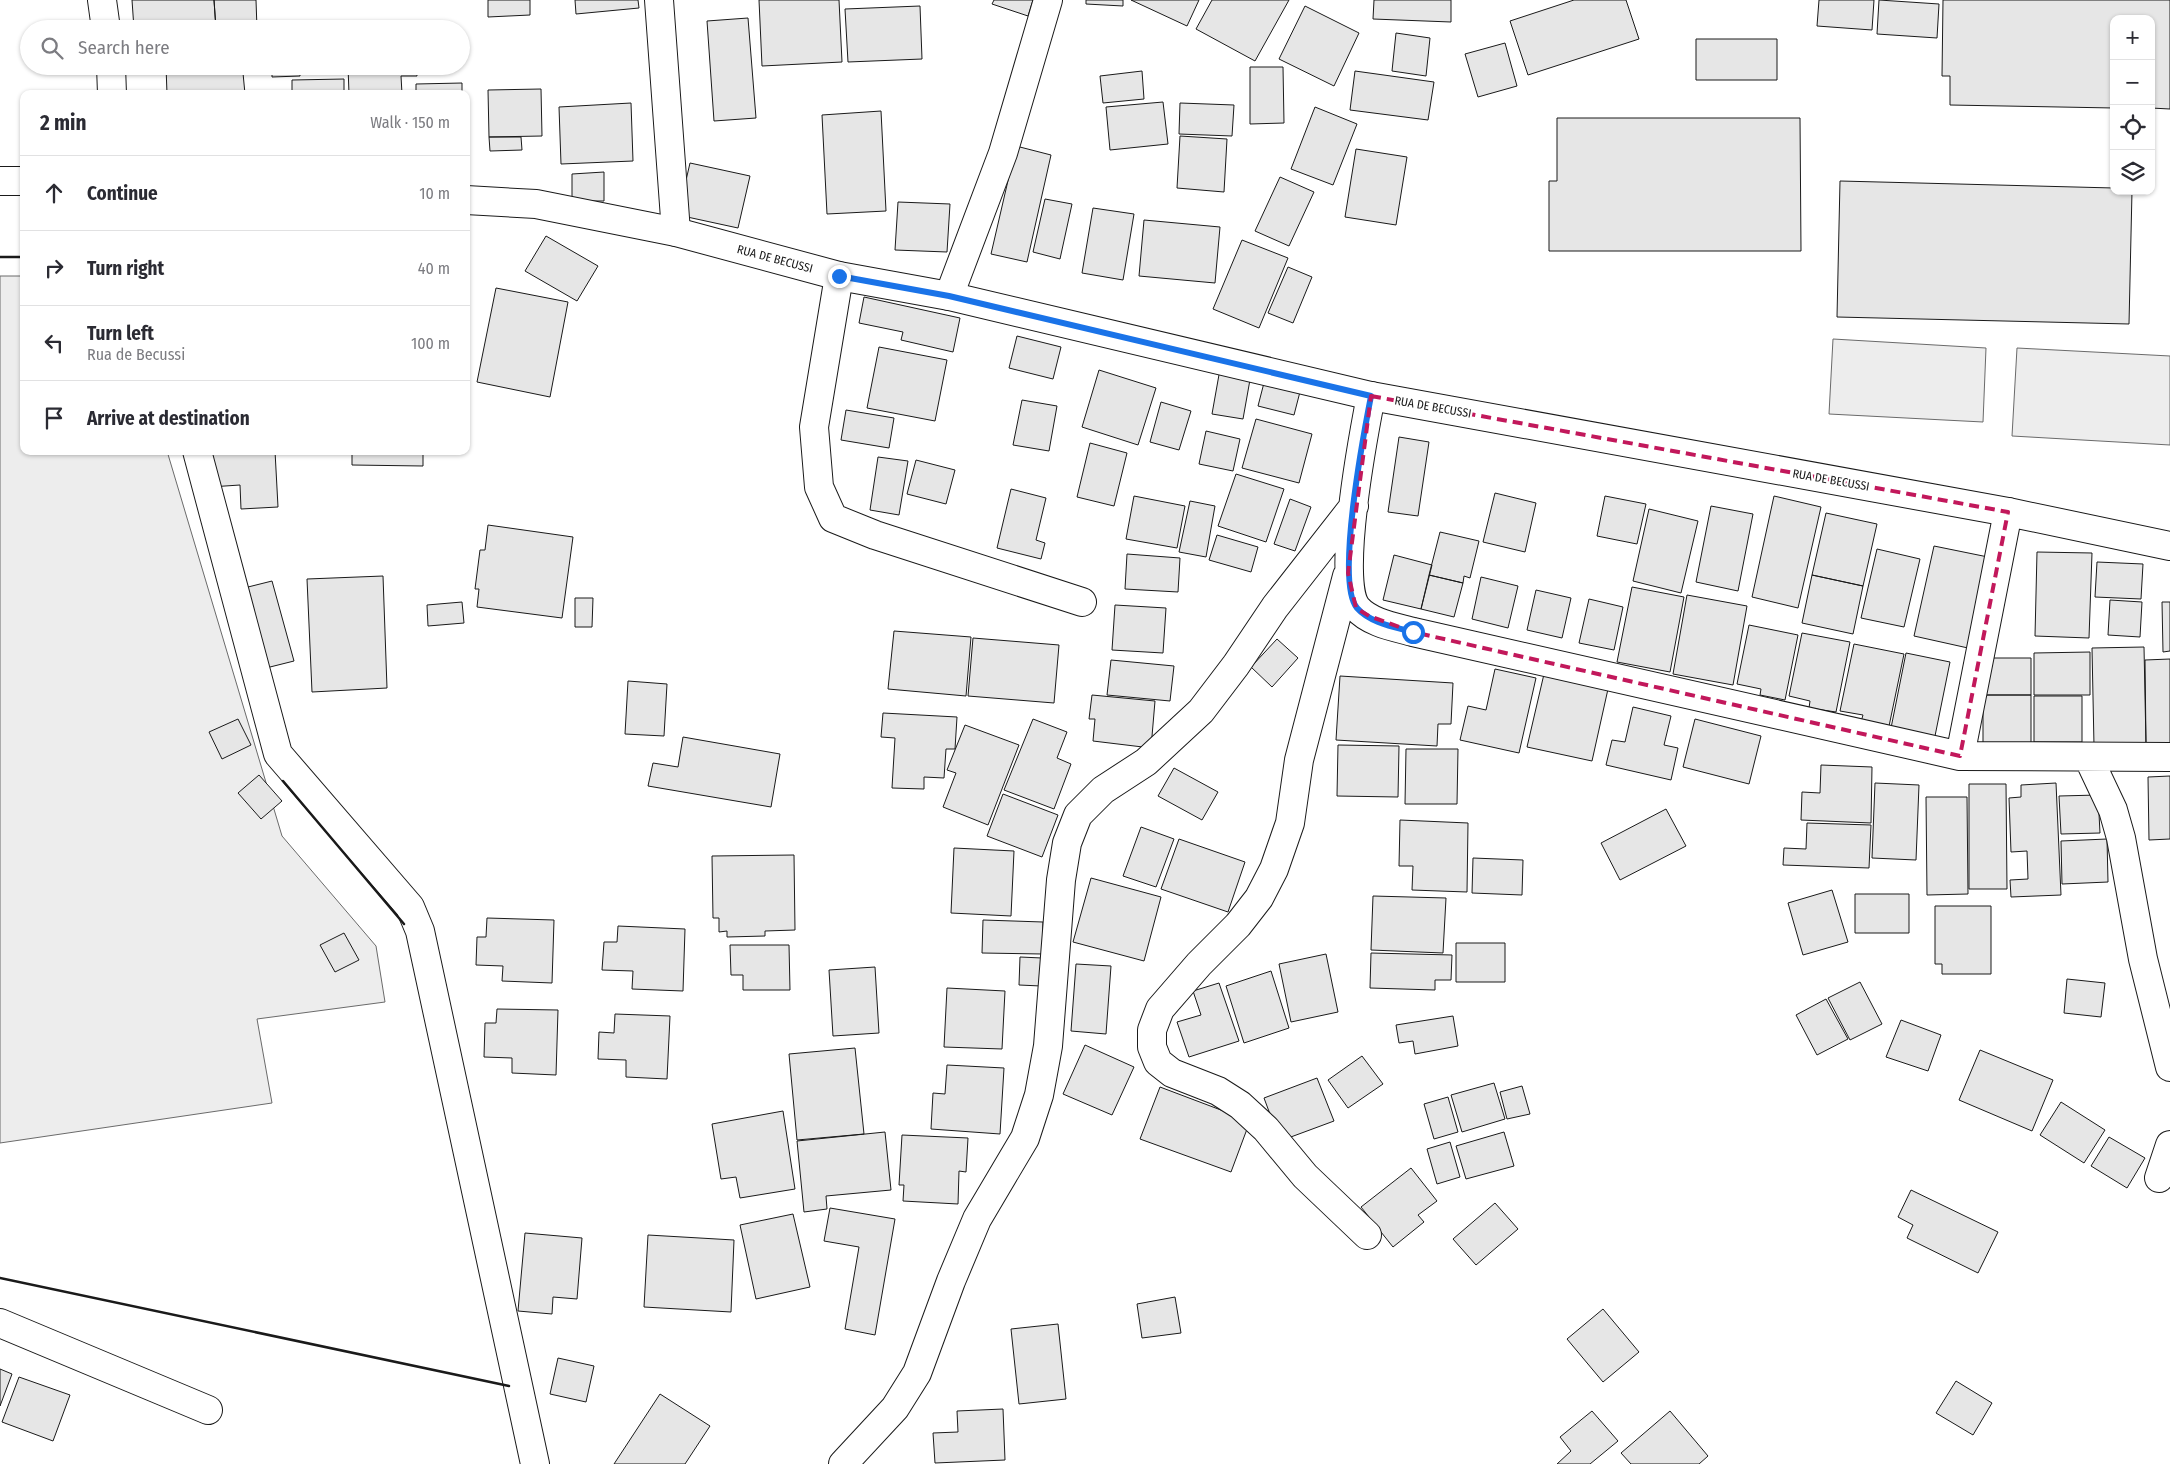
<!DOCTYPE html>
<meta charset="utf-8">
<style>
:root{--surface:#fff;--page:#f7f7f7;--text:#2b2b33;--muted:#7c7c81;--line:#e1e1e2}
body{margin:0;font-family:"Fira Sans Condensed",sans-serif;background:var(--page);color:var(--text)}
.controls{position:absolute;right:15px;top:15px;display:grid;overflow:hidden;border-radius:10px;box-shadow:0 1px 4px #0004}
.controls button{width:45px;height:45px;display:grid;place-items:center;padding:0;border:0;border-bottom:1px solid var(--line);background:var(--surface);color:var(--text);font:25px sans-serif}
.stop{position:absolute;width:15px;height:15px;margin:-11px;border:4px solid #1a73e8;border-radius:50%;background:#fff}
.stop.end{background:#1a73e8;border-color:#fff;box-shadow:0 1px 5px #0008}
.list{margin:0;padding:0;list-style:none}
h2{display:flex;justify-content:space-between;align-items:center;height:65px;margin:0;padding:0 20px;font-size:21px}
h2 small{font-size:16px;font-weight:400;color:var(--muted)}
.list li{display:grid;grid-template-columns:32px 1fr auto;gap:15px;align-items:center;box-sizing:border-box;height:75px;padding:0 20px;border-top:1px solid var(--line)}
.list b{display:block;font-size:19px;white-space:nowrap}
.list p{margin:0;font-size:16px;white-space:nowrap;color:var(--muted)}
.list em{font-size:16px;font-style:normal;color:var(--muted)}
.icon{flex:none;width:28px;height:28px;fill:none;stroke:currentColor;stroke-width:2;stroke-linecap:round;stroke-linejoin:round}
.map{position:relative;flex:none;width:2170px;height:1464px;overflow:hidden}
.search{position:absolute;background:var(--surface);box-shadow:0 1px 4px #0004;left:20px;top:20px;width:450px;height:55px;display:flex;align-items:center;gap:12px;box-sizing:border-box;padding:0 18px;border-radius:28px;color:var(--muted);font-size:19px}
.panel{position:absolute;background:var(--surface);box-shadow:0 1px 4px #0004;left:20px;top:90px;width:450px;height:365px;border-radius:10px}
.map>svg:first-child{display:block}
.built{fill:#ededed;stroke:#6a6a6a}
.building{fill:#e6e6e6;stroke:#1a1a1a}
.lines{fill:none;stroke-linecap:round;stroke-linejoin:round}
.minor-casing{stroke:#1a1a1a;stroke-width:30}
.tertiary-casing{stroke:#1a1a1a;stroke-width:30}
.minor{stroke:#fff;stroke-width:28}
.tertiary{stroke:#fff;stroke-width:28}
.wall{stroke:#1a1a1a;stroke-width:2.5}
.route{stroke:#1a73e8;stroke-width:6}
.marked{fill:none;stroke:#c2185b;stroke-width:4;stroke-dasharray:10 6;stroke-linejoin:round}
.labels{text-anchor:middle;stroke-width:4;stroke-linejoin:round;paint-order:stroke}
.street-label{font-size:12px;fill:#1a1a1a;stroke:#fff}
</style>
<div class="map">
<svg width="2170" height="1464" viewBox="0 0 2170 1464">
<rect width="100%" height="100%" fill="#fff"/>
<path class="built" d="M 0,276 L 24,276 L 24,451 L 167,451 L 282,836 L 376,946 L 385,1002 L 257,1019 L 272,1103 L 0,1143 Z
M 1833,339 L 1986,348 L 1983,422 L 1829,414 Z
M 2017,348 L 2170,356 L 2170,445 L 2012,436 Z"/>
<path class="building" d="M 132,0 L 214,0 L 216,29 L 134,29 Z
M 214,0 L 256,0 L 257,29 L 216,29 Z
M 488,0 L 530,0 L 530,15 L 488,17 Z
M 575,0 L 638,0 L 639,8 L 576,14 Z
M 759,0 L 839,0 L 842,62 L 762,66 Z
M 994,0 L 1033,0 L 1028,16 L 992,4 Z
M 1086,0 L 1123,0 L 1123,6 L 1086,4 Z
M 1131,0 L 1199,0 L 1187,26 Z
M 1212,0 L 1289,0 L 1255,61 L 1196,29 Z
M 1374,0 L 1451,0 L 1451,22 L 1373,19 Z
M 1574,0 L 1626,0 L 1639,39 L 1528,75 L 1510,21 Z
M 1819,0 L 1874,0 L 1872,30 L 1817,26 Z
M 1879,0 L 1939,4 L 1937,38 L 1877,34 Z
M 1943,0 L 2170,0 L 2170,109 L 2151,108 L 2151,19 L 2114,19 L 2114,108 L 1950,105 L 1950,76 L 1942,76 Z
M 920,6 L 922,59 L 848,62 L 845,9 Z
M 1305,6 L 1359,33 L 1334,86 L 1279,59 Z
M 748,18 L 756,118 L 714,121 L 707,21 Z
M 415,23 L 416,29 L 348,29 L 347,25 Z
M 1396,33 L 1430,38 L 1426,76 L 1392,71 Z
M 1696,39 L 1777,39 L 1777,80 L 1696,80 Z
M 1505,43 L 1517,86 L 1478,97 L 1465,54 Z
M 166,66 L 257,66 L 257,72 L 243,73 L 245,94 L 167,94 Z
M 272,66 L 300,66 L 300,76 L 272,77 Z
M 348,66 L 416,66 L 417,76 L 401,76 L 402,94 L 349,94 Z
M 1250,67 L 1283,67 L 1284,123 L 1250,124 Z
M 1142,71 L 1144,99 L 1103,103 L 1100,76 Z
M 1355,71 L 1434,82 L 1428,120 L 1350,110 Z
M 344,79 L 344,94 L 292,94 L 292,80 Z
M 462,83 L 462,94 L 416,94 L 416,84 Z
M 541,89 L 542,136 L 489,137 L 488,90 Z
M 1163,102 L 1168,144 L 1110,150 L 1106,107 Z
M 631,103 L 633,161 L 561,164 L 559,107 Z
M 1180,103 L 1234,105 L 1232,136 L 1179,134 Z
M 1315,107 L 1357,124 L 1333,185 L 1291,169 Z
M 881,111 L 886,211 L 827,214 L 822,115 Z
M 1557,118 L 1800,118 L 1801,251 L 1549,251 L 1549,181 L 1557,181 Z
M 1180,136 L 1227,139 L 1224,192 L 1177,188 Z
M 489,137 L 521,137 L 522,150 L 490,151 Z
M 1016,146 L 1051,155 L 1027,262 L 991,254 Z
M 1356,149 L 1407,157 L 1396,225 L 1345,217 Z
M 690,163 L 750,176 L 738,228 L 678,215 Z
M 604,172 L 604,201 L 572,201 L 572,174 Z
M 1280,177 L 1314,192 L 1289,246 L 1255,231 Z
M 1840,181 L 2114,188 L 2114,191 L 2132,191 L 2129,324 L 1837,317 Z
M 1045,199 L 1072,204 L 1060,259 L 1033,252 Z
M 898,202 L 950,204 L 947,252 L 895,250 Z
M 1093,208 L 1134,214 L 1123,280 L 1082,273 Z
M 1144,220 L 1220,227 L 1215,283 L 1139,276 Z
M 546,236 L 598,266 L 577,301 L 525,271 Z
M 1242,240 L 1288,258 L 1259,328 L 1213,309 Z
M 1288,267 L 1312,277 L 1293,323 L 1268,313 Z
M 496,288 L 568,302 L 550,397 L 477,382 Z
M 864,297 L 960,318 L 953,352 L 901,340 L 903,332 L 859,323 Z
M 1017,336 L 1061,347 L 1053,379 L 1009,368 Z
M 879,347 L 947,360 L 935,421 L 867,408 Z
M 1220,369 L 1251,374 L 1243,419 L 1212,414 Z
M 1099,370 L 1156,388 L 1138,445 L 1082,427 Z
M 1266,375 L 1302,384 L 1294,415 L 1258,406 Z
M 1022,400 L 1057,406 L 1049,451 L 1013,445 Z
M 1161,402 L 1191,411 L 1179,450 L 1150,442 Z
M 846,410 L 894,418 L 889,448 L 841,440 Z
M 1256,419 L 1312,434 L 1299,483 L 1242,468 Z
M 1206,431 L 1240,439 L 1233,471 L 1199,464 Z
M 1399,437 L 1429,442 L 1418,516 L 1388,512 Z
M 1090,443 L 1127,453 L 1114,506 L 1077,497 Z
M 208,451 L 275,451 L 278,507 L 241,509 L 240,485 L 210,487 Z
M 352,451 L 423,451 L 423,466 L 352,465 Z
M 878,457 L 908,461 L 899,515 L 870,510 Z
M 916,460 L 955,470 L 946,504 L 907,494 Z
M 1236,474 L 1284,489 L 1266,542 L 1218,526 Z
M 1011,489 L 1046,498 L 1036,540 L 1045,543 L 1041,559 L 997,548 Z
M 1495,493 L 1536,503 L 1525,552 L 1483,542 Z
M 1134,496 L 1185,506 L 1177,548 L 1126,539 Z
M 1605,496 L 1646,504 L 1637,544 L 1597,536 Z
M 1774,496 L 1821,507 L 1798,608 L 1752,597 Z
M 1290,499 L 1311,507 L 1295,551 L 1274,544 Z
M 1190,501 L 1215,506 L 1206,557 L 1179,552 Z
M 1711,506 L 1753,514 L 1738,591 L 1696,582 Z
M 1649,509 L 1698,521 L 1681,593 L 1633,581 Z
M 1826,513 L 1877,524 L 1863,586 L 1812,575 Z
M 488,525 L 573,537 L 562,618 L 477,607 L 479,589 L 475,589 L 480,550 L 485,550 Z
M 1440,532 L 1479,541 L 1470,578 L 1464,576 L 1463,583 L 1429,575 Z
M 1217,535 L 1258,547 L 1251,572 L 1209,560 Z
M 1934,546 L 1988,557 L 1968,648 L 1914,636 Z
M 1877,549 L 1920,559 L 1904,627 L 1861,618 Z
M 2037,552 L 2092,553 L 2089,638 L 2035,636 Z
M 1127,554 L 1180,558 L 1178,592 L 1125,589 Z
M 1394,555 L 1432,565 L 1421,609 L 1383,600 Z
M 2097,562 L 2143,564 L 2141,599 L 2095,597 Z
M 1429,575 L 1463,583 L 1454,617 L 1421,609 Z
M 1812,575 L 1863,586 L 1853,634 L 1802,623 Z
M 383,576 L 387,688 L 312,692 L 307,579 Z
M 1481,577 L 1518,586 L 1508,628 L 1472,619 Z
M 272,581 L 294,661 L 262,669 L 240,589 Z
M 1632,587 L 1684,597 L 1670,672 L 1617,662 Z
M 1536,590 L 1571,598 L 1562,638 L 1527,630 Z
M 1687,595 L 1747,606 L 1733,685 L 1673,674 Z
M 575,598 L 593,598 L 592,627 L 575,627 Z
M 1589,599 L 1623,607 L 1614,650 L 1579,643 Z
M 2110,600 L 2142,602 L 2140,637 L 2108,635 Z
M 462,602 L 464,623 L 428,626 L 427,605 Z
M 2162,602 L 2170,602 L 2170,651 L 2163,652 Z
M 1115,605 L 1166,608 L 1163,653 L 1112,650 Z
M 1749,625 L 1798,635 L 1785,700 L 1760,695 L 1761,689 L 1737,684 Z
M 894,631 L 971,637 L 966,696 L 888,689 Z
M 1802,633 L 1850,642 L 1836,712 L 1809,708 L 1810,701 L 1789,696 Z
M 973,638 L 1059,645 L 1054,703 L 968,696 Z
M 1277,639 L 1298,658 L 1272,687 L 1251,667 Z
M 1854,644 L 1904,654 L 1888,731 L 1860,725 L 1863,715 L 1840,711 Z
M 2144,647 L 2146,745 L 2094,746 L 2092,648 Z
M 2090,652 L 2090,695 L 2034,695 L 2034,653 Z
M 1906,653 L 1950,662 L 1935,736 L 1891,728 Z
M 1983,658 L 2031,658 L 2031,695 L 1983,695 Z
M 2170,659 L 2170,744 L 2146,744 L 2145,660 Z
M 1111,660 L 1174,666 L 1170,701 L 1107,695 Z
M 1495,669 L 1536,678 L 1519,753 L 1460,740 L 1468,706 L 1486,710 Z
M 1544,674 L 1608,689 L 1592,761 L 1527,747 Z
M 1340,676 L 1453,683 L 1451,724 L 1438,724 L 1437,746 L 1336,740 Z
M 628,681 L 667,684 L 664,736 L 625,734 Z
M 1092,695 L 1155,701 L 1151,748 L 1093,741 L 1095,719 L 1089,719 Z
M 1983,695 L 2031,695 L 2031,744 L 1983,744 Z
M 2034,696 L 2082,696 L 2082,742 L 2034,742 Z
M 1633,707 L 1671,716 L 1664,745 L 1678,748 L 1671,780 L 1606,765 L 1612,740 L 1625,742 Z
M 883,713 L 957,717 L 955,749 L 946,749 L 944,778 L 924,777 L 924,789 L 892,788 L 895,738 L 881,737 Z
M 238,719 L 251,745 L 222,759 L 209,732 Z
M 1033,719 L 1067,732 L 1057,758 L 1071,764 L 1054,809 L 1004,790 Z
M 1695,719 L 1761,736 L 1749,784 L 1683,767 Z
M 965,725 L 1019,745 L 988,825 L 943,807 L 956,773 L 947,770 Z
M 683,737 L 780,754 L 771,807 L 648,786 L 653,763 L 678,767 Z
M 1338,745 L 1399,746 L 1398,797 L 1337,796 Z
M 1406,749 L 1458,749 L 1457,804 L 1405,804 Z
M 1821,765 L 1872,767 L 1871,823 L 1801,820 L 1802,792 L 1820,793 Z
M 1174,768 L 1218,792 L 1202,820 L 1158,796 Z
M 259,775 L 282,801 L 261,819 L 238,793 Z
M 2170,776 L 2170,839 L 2149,840 L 2148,777 Z
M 1875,783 L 1919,785 L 1916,860 L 1872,858 Z
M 2056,783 L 2061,895 L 2011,897 L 2010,880 L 2028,879 L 2027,851 L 2011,852 L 2009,798 L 2021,797 L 2021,785 Z
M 1969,784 L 2006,784 L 2007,889 L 1969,889 Z
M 1003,794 L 1058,815 L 1042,857 L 987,836 Z
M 2098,795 L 2100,833 L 2061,834 L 2059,796 Z
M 1926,797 L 1967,797 L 1968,894 L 1927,895 Z
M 1666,809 L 1686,846 L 1620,880 L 1601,843 Z
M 1400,820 L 1468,823 L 1467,892 L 1412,890 L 1413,866 L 1399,866 Z
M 1807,823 L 1871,825 L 1869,868 L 1783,865 L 1784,848 L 1806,849 Z
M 1141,827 L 1174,839 L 1156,887 L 1123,876 Z
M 1179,839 L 1245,862 L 1228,912 L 1161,889 Z
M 2107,839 L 2108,882 L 2062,884 L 2061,841 Z
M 954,848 L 1014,851 L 1011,916 L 951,913 Z
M 794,855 L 795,930 L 765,931 L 765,936 L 727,937 L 727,931 L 719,932 L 719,918 L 713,918 L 712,856 Z
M 1473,858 L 1523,860 L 1522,895 L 1472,893 Z
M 1091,878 L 1161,897 L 1144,961 L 1073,942 Z
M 1832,890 L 1848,942 L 1803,955 L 1788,903 Z
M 1855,894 L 1909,894 L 1909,933 L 1855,933 Z
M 1373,896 L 1446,898 L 1443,953 L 1371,950 Z
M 1935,906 L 1991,906 L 1991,974 L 1942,974 L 1942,964 L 1935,964 Z
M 487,918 L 554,920 L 552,983 L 502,981 L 503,966 L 476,965 L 477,937 L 486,937 Z
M 983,920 L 1043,922 L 1042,954 L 982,953 Z
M 618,926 L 685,929 L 683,991 L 632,989 L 633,971 L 602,970 L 604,942 L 617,942 Z
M 344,933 L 359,960 L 335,972 L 320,945 Z
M 1456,943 L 1505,943 L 1505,982 L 1456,982 Z
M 730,945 L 789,945 L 790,990 L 743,990 L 743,975 L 731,975 Z
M 1371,953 L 1452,955 L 1451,980 L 1435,980 L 1435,990 L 1370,988 Z
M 1326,954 L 1338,1012 L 1291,1022 L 1279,964 Z
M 1020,957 L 1042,958 L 1041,986 L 1019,985 Z
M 1076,964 L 1111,966 L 1106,1034 L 1071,1031 Z
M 875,967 L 879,1033 L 833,1036 L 829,970 Z
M 1271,971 L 1289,1028 L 1244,1043 L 1226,986 Z
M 2067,979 L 2105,983 L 2101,1017 L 2064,1013 Z
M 1860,982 L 1882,1024 L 1850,1040 L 1828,998 Z
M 1219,983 L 1239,1041 L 1189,1057 L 1177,1022 L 1201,1015 L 1193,991 Z
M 947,988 L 1005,991 L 1002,1049 L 944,1047 Z
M 1826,999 L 1848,1039 L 1817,1055 L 1796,1015 Z
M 497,1009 L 558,1010 L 556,1075 L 512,1073 L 512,1058 L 484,1057 L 485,1023 L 496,1023 Z
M 615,1014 L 670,1016 L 667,1079 L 626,1077 L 626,1060 L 598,1059 L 599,1032 L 614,1033 Z
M 1453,1016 L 1458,1046 L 1415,1054 L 1413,1041 L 1399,1043 L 1396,1025 Z
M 1901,1020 L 1941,1035 L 1928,1071 L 1886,1057 Z
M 1085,1045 L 1134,1067 L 1112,1115 L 1063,1094 Z
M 855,1048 L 864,1134 L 797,1140 L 789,1054 Z
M 1980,1050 L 2053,1080 L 2032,1131 L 1959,1100 Z
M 1362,1056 L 1383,1084 L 1348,1108 L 1328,1080 Z
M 947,1065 L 1004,1068 L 1000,1134 L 931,1129 L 933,1093 L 945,1094 Z
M 1317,1078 L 1334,1121 L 1280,1141 L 1264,1098 Z
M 1494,1083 L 1505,1119 L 1462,1132 L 1451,1095 Z
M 1522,1086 L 1530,1114 L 1507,1119 L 1500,1092 Z
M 1160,1087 L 1250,1121 L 1231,1172 L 1140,1139 Z
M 1448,1097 L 1458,1132 L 1434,1139 L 1424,1104 Z
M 2061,1102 L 2105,1130 L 2084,1163 L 2040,1135 Z
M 783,1111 L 795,1189 L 740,1198 L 736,1177 L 721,1179 L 712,1124 Z
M 885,1132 L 891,1190 L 826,1196 L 827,1209 L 804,1212 L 797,1141 Z
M 1504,1132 L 1514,1166 L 1466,1179 L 1456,1146 Z
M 902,1135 L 968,1138 L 966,1172 L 959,1171 L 958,1204 L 903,1201 L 904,1185 L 899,1185 Z
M 2109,1137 L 2145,1158 L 2127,1188 L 2091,1166 Z
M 1450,1142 L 1460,1177 L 1437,1184 L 1427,1149 Z
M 1411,1168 L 1437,1201 L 1418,1215 L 1424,1222 L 1393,1247 L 1361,1207 Z
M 1911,1190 L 1998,1232 L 1978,1273 L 1907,1238 L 1913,1225 L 1898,1217 Z
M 1495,1203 L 1518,1229 L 1476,1265 L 1453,1239 Z
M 830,1208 L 895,1219 L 875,1335 L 845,1329 L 859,1247 L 824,1241 Z
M 793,1214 L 810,1287 L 756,1299 L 740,1225 Z
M 525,1233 L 582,1238 L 577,1299 L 553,1297 L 552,1314 L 518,1311 Z
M 648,1235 L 734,1240 L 731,1312 L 644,1307 Z
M 1175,1297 L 1181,1333 L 1142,1338 L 1137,1304 Z
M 1603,1309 L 1639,1352 L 1603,1382 L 1567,1339 Z
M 1058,1324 L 1066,1399 L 1019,1404 L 1011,1329 Z
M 558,1358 L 594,1366 L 586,1402 L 550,1394 Z
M 0,1369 L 12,1374 L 0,1406 Z
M 19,1377 L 70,1395 L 53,1441 L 2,1422 Z
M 1956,1381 L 1992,1403 L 1973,1435 L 1936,1413 Z
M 660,1394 L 710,1426 L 685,1464 L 614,1464 Z
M 1003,1409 L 1005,1460 L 935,1463 L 933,1433 L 958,1432 L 957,1411 Z
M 1592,1411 L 1618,1441 L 1590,1464 L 1557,1464 L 1571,1451 L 1560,1437 Z
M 1670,1411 L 1708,1456 L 1699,1464 L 1631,1464 L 1621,1453 Z"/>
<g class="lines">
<defs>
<path id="minor" d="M 102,0 L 106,29
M 659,0 L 676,232
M 111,66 L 112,94
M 839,276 L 814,427 L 819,487 L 833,518 L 875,535 L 1082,602
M 949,296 L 1003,153 L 1048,0
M 1371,396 C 1364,432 1335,582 1357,608 C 1370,623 1395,627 1413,632 L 1960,756
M 197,451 L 278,754 L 410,907 L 420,931 L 535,1464
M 2008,512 L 1960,756 L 2170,757
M 1347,576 L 1299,760 L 1290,823 L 1274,869 L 1259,898 L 1238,925 L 1199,964 L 1160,1009 L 1152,1030 L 1152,1047 L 1158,1062 L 1172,1073 L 1218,1091 L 1240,1105 L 1266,1129 L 1305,1176 L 1367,1235
M 2088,757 L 2113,810 L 2121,838 L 2143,959 L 2170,1067
M 2159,1178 L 2170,1145
M 0,1323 L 208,1410
M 843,1464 L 895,1408 L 917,1373 L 951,1281 L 977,1219 L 1025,1138 L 1039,1095 L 1048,1046 L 1061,880 L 1067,843 L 1078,815 L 1103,790 L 1146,762 L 1201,711 L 1236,665 L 1275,607 L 1354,506"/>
<path id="tertiary" d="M 0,181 L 24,181
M 466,200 L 536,204 L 676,232 L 839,276 L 949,296 L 1371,396 L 2008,512 L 2170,546"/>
</defs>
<use href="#minor" class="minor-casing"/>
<use href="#tertiary" class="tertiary-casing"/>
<use href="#minor" class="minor"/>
<use href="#tertiary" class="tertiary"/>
<path class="wall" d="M 0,257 L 24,257
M 283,781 L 404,924
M 0,1278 L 509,1386"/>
</g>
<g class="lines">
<path class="route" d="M 839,276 L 949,296 L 1371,396 C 1364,432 1335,583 1357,608 C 1370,623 1395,627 1413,632"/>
</g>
<path class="marked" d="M 1371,396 L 2008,512 L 1960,756 L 1413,632 L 1369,616 L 1356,608 L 1348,573 Z"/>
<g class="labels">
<g class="street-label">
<text transform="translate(775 259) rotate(15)" y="4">RUA DE BECUSSI</text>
<text transform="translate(1433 407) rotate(10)" y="4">RUA DE BECUSSI</text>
<text transform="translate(1831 480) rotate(10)" y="4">RUA DE BECUSSI</text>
</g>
</g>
</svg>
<div class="controls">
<button>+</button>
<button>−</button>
<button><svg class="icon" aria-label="locate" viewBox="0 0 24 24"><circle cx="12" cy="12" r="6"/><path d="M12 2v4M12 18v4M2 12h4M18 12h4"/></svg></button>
<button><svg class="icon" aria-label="layers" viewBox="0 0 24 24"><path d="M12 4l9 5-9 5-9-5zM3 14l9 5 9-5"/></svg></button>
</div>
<div class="stop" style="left:1413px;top:632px"></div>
<div class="stop end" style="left:839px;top:276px"></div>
<div class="search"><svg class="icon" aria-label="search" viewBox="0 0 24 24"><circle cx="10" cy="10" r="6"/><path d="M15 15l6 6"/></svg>Search here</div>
<section class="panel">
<h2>2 min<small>Walk · 150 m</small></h2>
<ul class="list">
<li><svg class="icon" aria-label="ahead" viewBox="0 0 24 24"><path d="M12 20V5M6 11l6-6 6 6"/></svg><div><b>Continue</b></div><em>10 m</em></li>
<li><svg class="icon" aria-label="right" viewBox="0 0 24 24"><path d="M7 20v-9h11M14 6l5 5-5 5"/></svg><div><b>Turn right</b></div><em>40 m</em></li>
<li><svg class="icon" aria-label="left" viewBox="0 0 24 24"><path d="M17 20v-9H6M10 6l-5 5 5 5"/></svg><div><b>Turn left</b><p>Rua de Becussi</p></div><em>100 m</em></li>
<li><svg class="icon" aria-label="arrive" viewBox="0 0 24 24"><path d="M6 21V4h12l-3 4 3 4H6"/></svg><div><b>Arrive at destination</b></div></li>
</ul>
</section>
</div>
